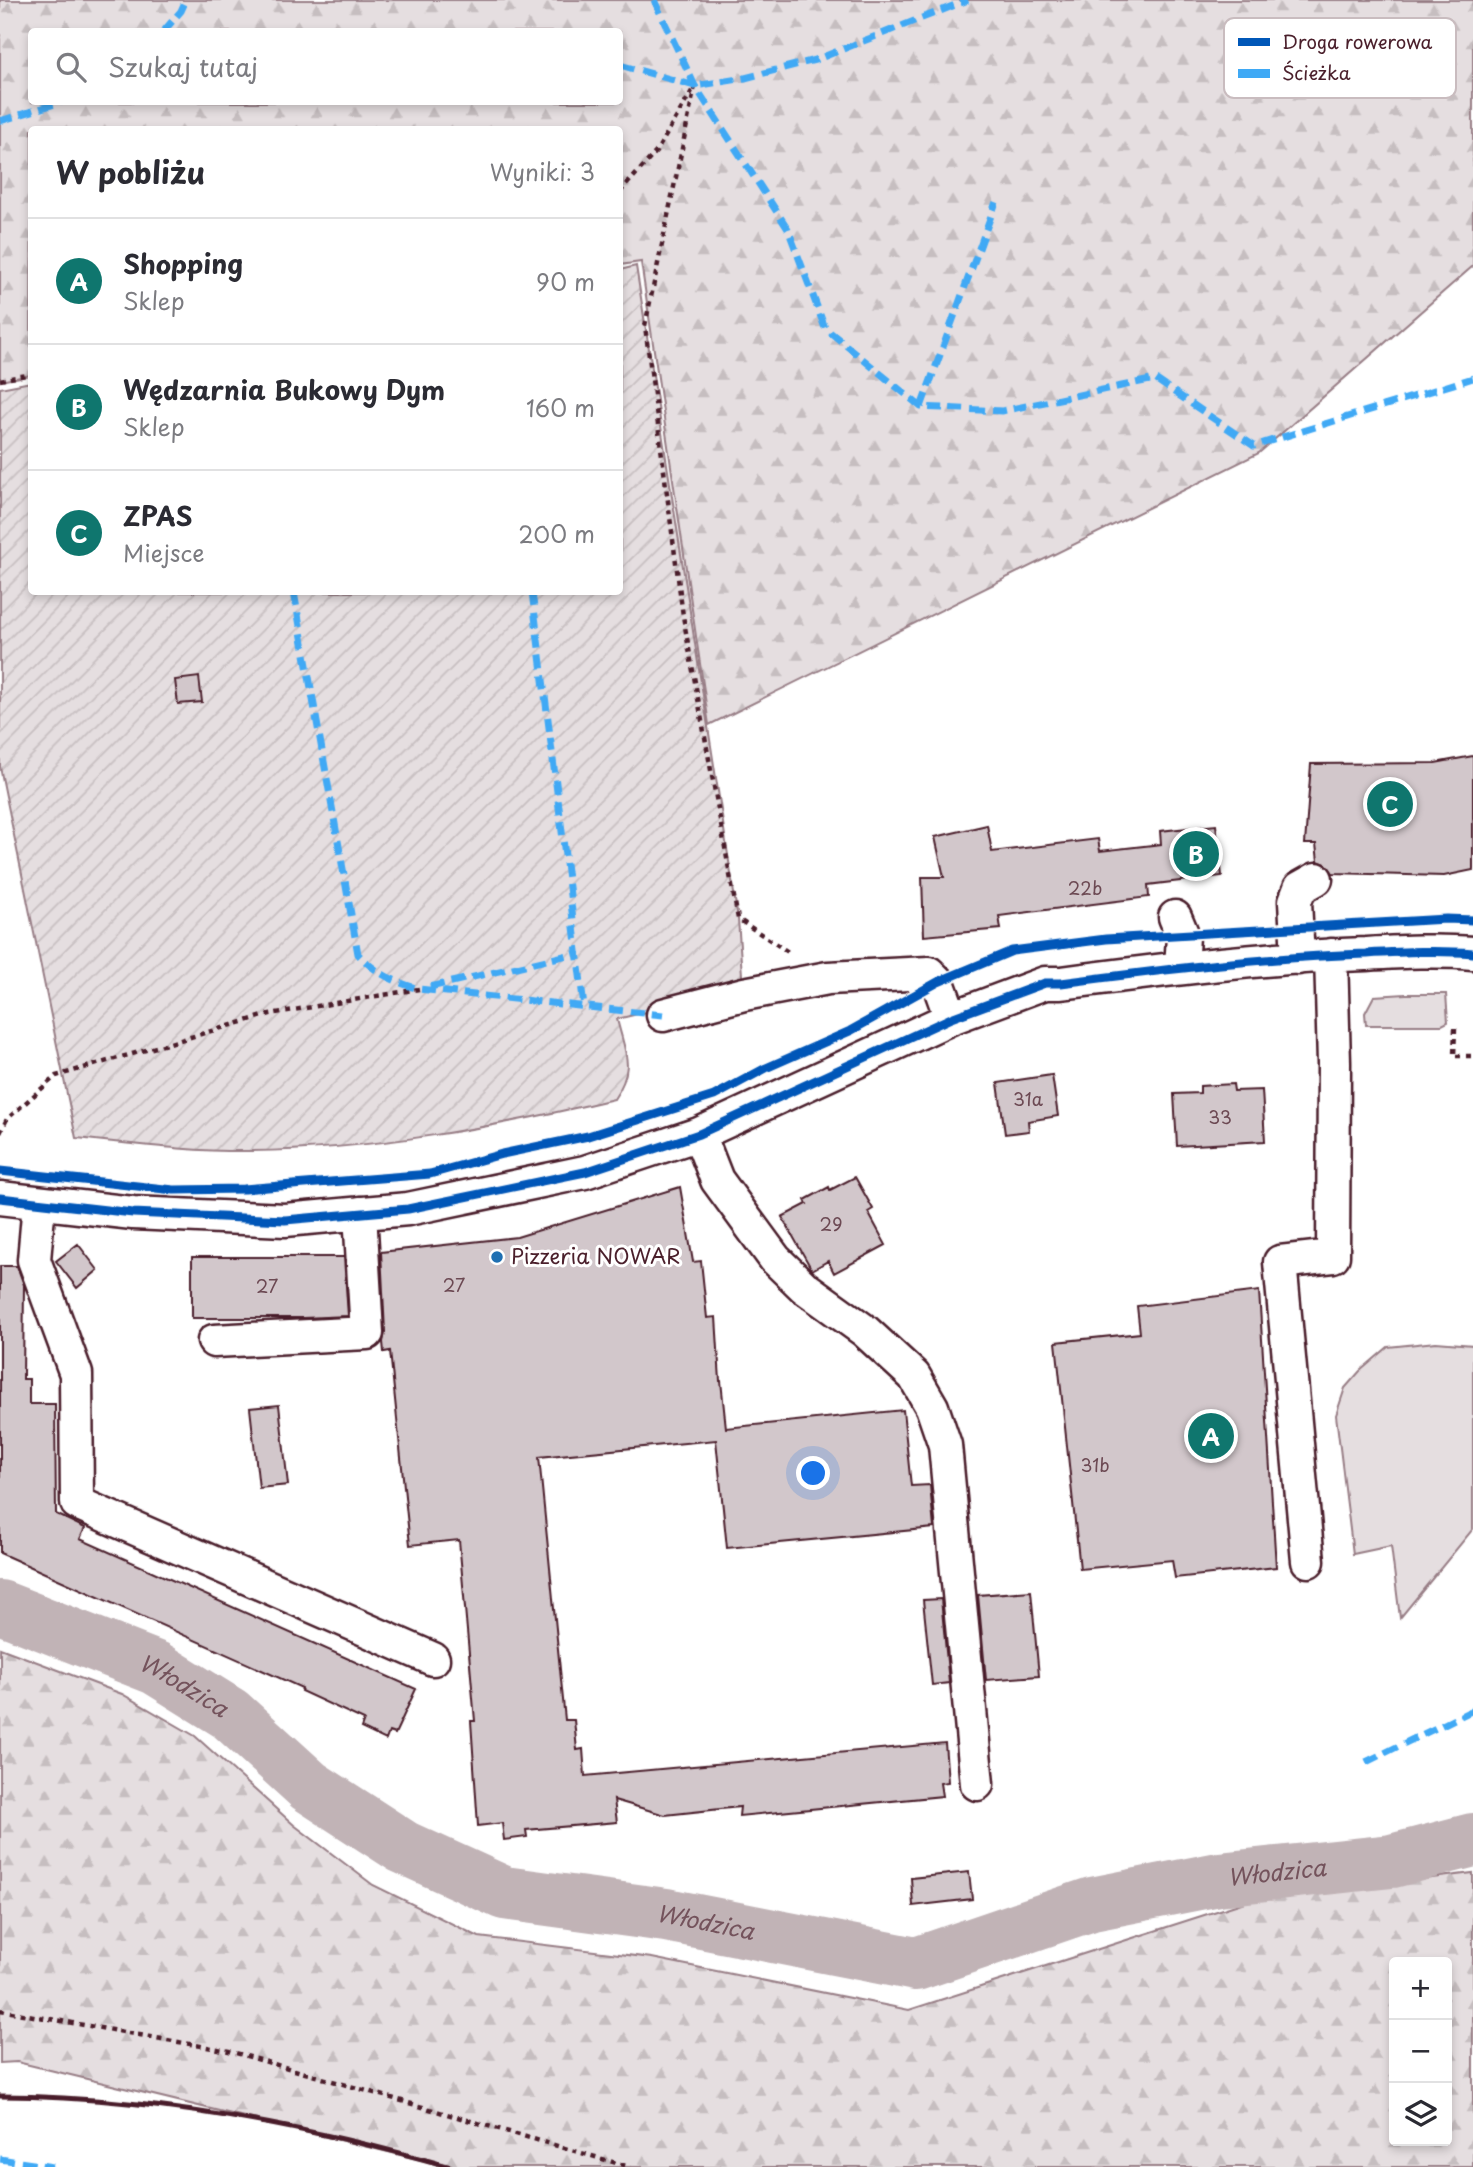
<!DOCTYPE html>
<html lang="pl">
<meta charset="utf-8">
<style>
:root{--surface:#fff;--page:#f2f2f3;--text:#2b2b33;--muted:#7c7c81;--line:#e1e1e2;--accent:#0f766e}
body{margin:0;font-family:"Playpen Sans",sans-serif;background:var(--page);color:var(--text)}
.controls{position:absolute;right:21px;bottom:21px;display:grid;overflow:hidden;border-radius:7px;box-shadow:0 4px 10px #0003}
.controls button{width:63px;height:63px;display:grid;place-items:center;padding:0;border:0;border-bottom:2px solid var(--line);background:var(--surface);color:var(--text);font:35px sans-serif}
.you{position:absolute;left:814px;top:1474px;width:24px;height:24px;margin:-18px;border:5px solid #fff;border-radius:50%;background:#1a73e8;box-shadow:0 0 0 10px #1a73e833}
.badge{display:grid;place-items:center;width:46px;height:46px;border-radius:50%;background:var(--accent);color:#fff;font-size:23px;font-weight:700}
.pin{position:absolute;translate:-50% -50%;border:4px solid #fff;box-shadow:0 2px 7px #0006}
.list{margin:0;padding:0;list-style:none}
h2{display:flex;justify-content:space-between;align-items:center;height:91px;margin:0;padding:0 28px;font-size:30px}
h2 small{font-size:23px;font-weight:400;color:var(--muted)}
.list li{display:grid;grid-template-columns:46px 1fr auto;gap:21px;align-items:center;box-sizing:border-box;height:126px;padding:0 28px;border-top:2px solid var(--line)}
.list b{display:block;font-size:26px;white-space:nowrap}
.list p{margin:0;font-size:23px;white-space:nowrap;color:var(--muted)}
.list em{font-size:23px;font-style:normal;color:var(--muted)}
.icon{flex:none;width:38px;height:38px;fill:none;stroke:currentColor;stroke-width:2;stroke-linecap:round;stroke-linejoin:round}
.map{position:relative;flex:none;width:1473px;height:2167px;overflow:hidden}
.search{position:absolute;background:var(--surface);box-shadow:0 4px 10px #0003;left:28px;top:28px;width:595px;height:77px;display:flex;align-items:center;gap:18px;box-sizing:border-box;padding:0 24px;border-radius:7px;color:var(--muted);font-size:26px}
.panel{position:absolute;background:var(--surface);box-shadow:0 4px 10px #0003;left:28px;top:126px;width:595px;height:469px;border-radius:7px}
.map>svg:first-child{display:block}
.grass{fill:#e5dee0;stroke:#987e86;stroke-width:2}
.forest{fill:url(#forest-firs);stroke:#987e86;stroke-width:2;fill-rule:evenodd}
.garden{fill:url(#garden-furrows);stroke:#987e86;stroke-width:2}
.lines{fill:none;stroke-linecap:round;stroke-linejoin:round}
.river{stroke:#c1b3b6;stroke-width:54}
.building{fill:#d2c7cb;stroke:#4a1f2b;stroke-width:2}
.minor-casing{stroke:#4a1f2b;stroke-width:37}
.path{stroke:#4a1f2b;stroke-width:4.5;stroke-dasharray:5 5;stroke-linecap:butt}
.minor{stroke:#fff;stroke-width:32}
.rail{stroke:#4a1f2b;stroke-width:5}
.quiet{stroke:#3fa9f5;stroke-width:7;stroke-dasharray:14 7;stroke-linecap:butt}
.cycleway-casing{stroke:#fff;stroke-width:13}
.cycleway{stroke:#0057b8;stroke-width:9}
.poi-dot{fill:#1f6fb2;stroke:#fff;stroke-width:2.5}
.labels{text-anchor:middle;stroke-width:6;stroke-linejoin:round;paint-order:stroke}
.number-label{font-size:18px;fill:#6c4953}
.poi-label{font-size:21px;fill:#4a1f2b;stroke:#fff;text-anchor:start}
.water-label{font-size:23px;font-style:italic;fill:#74535c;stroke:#fff}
.key{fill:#fff;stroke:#c9bcbf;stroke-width:2}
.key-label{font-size:19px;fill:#4a1f2b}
</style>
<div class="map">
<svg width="1473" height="2167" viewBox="0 0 1473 2167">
<defs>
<pattern id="forest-firs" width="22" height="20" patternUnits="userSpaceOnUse" patternTransform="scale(1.75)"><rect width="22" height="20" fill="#e5dee0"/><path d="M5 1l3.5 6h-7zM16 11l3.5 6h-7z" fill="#c6bec0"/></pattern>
<pattern id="garden-furrows" width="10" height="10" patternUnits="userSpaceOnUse" patternTransform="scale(1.75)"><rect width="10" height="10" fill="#e5dee0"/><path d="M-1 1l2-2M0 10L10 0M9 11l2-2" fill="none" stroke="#c6bec0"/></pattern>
</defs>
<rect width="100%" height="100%" fill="#fff"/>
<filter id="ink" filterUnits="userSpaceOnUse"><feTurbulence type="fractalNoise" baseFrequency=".0143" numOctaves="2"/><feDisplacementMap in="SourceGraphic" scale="14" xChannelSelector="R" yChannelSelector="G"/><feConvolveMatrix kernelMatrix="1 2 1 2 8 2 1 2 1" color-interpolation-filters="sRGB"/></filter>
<g filter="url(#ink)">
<path class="grass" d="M 1406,994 L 1446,994 L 1448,1022 L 1442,1025 L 1366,1025 L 1365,1013 L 1374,996 Z
M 1436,1342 L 1473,1345 L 1473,1529 L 1400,1618 L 1391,1546 L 1353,1554 L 1336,1415 L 1345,1388 L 1360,1371 L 1388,1347 Z"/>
<path class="forest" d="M 0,0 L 1473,0 L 1473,266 L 1259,453 L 709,725 L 641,262 L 620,265 L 620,130 L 32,130 L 31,375 L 0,381 ZM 32,32 L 620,32 L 620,102 L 32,102 Z
M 0,1648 L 122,1694 L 195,1736 L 294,1825 L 373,1885 L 479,1937 L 652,1958 L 909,2010 L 1251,1900 L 1473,1873 L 1473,2167 L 450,2167 L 17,2062 L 0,2063 ZM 1447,1962 L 1447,2141 L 1394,2141 L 1394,1962 Z"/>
<path class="garden" d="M 636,266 L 738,919 L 743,989 L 617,1019 C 625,1053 636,1067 614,1099 C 496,1127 373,1150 251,1151 C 193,1152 134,1144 76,1138 L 0,767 L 0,388 L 31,382 L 32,592 L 620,592 L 620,270 Z"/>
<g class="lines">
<path class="river" id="s1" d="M 0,1607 L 156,1668 L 230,1714 L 309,1786 L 403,1847 L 504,1893 L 666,1915 L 916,1964 L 1092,1904 L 1219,1879 L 1392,1861 L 1473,1840"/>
</g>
<path class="building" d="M 199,677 L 202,702 L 178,704 L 175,680 Z
M 1473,756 L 1473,870 L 1444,876 L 1333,873 L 1326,864 L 1318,861 L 1316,844 L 1305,844 L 1311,764 L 1435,763 Z
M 987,825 L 992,852 L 1098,839 L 1100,851 L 1161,844 L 1160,831 L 1216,825 L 1222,876 L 1148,885 L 1149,897 L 999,916 L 1001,929 L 924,936 L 922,877 L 944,877 L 935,837 Z
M 1052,1075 L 1058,1116 L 1028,1121 L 1029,1131 L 1005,1134 L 998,1083 Z
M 1233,1084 L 1234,1091 L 1262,1090 L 1265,1141 L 1177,1146 L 1174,1094 L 1200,1093 L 1200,1086 Z
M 855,1177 L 873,1209 L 868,1212 L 886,1245 L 834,1273 L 828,1261 L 812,1270 L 782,1217 L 807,1204 L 805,1200 L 829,1187 L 830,1190 Z
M 680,1187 L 693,1262 L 701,1261 L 707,1318 L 716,1317 L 720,1381 L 721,1381 L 726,1428 L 903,1410 L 911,1486 L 930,1485 L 934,1528 L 727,1548 L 716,1440 L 539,1457 L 565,1720 L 574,1720 L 577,1750 L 583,1749 L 585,1776 L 945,1743 L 948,1782 L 940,1783 L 942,1796 L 739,1816 L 740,1807 L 665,1815 L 614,1800 L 617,1822 L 526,1830 L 527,1837 L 504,1840 L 502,1823 L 478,1826 L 471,1721 L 475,1721 L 459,1540 L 410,1545 L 390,1351 L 384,1352 L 383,1342 L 385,1332 L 381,1252 L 517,1237 Z
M 78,1244 L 98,1270 L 77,1288 L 56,1261 Z
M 192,1257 L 344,1257 L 348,1316 L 303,1318 L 192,1318 Z
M 0,1266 L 17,1266 L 24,1285 L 23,1379 L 29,1379 L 29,1404 L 55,1404 L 56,1514 L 85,1528 L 80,1539 L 416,1689 L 395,1734 L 389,1732 L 386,1740 L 361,1728 L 364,1720 L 301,1691 L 302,1688 L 0,1553 Z
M 1259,1291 L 1276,1567 L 1175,1578 L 1172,1560 L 1080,1569 L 1056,1342 L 1140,1333 L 1137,1306 Z
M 279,1405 L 288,1485 L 259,1488 L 250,1408 Z
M 1031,1591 L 1039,1676 L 986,1680 L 978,1595 Z
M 941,1599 L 949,1683 L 932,1685 L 923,1600 Z
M 969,1872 L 972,1899 L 913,1906 L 911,1878 Z"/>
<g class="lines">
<defs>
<path id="minor" d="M 1175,917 L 1183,936 L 1181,968
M 1298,958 L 1295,901 L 1300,888 L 1316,879
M 663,1015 L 744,994 L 828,978 L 929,973 L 938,982 L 951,1018
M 699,1134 L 717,1180 L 775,1259 L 804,1287 L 865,1331 L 914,1376 L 932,1407 L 945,1445 L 977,1784
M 0,1198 L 133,1213 L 285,1220 L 408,1209 L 585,1172 L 699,1134 L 951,1018 L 1045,983 L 1061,983 C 1162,970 1264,957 1366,954 C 1402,952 1437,950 1473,953
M 39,1203 L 34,1260 L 76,1374 L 77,1503 L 433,1659
M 214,1341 L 367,1333 L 360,1213
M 1308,1561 L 1280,1262 L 1333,1256 L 1334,1063 L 1331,955"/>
</defs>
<use href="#minor" class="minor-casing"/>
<path class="path" d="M 695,86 L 645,326 L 683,616 L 738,919 L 791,954
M 620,192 L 656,152 L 692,91
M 0,380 L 32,374
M 1455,1028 L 1454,1056 L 1473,1056
M 0,1133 L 7,1119 L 56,1076 L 270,1014 L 419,989
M 0,2010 L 229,2051 L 630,2167"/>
<use href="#minor" class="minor"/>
<path class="rail" d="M 0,2096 C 153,2097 304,2125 451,2167"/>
<path class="quiet" d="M 654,0 L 695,86 L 788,229 L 825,328 L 921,407 L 1002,411 L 1155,379 L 1254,446 L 1473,378
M 163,32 L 181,11 L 186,0
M 620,65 L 695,86 L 745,78 L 815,60 L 968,0
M 0,121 L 61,102
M 921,407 L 996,202
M 294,592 L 358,954 C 375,973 395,982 419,989 L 663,1015
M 532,592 L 584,1007
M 430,987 L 577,953
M 1366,1762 L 1473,1710
M 0,2159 L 53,2167"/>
<defs>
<path id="cycleway" d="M 0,1171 L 174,1190 L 244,1189 L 430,1174 L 502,1154 L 588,1136 L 714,1096 L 766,1068 L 850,1031 L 938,982 L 1012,951 L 1106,939 L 1446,919 L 1473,920
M 0,1198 L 133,1213 L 285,1220 L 408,1209 L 585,1172 L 699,1134 L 951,1018 L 1045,983 L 1061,983 C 1162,970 1264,957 1366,954 C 1402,952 1437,950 1473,953"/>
</defs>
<use href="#cycleway" class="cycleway-casing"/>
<use href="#cycleway" class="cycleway"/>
</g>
</g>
<circle class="poi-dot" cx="497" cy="1257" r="7"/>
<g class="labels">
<g class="number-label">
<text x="1085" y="895">22b</text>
<text x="1028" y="1106">31a</text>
<text x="1220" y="1124">33</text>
<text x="831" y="1231">29</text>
<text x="454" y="1292">27</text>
<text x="267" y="1293">27</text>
<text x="1095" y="1472">31b</text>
</g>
<g class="poi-label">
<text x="511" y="1264">Pizzeria NOWAR</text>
</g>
<g class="water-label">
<text dy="8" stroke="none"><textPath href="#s1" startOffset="200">Włodzica</textPath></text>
<text dy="8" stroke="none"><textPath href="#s1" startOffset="1376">Włodzica</textPath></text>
<text dy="8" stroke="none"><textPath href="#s1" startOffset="788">Włodzica</textPath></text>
</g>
</g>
<rect x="1224" y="18" width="232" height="80" rx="10" class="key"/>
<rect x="1238" y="38" width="32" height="8" fill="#0057b8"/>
<rect x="1238" y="69" width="32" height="9" fill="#3fa9f5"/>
<g class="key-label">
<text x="1282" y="49">Droga rowerowa</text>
<text x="1282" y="80">Ścieżka</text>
</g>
</svg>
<div class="controls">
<button>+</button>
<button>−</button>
<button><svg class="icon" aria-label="layers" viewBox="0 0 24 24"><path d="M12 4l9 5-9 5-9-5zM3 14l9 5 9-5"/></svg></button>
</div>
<div class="you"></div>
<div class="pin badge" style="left:1211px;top:1436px">A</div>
<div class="pin badge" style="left:1196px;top:854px">B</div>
<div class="pin badge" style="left:1390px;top:804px">C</div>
<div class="search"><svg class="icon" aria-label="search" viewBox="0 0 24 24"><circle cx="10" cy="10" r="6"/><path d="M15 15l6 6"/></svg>Szukaj tutaj</div>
<section class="panel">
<h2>W pobliżu<small>Wyniki: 3</small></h2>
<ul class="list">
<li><span class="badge">A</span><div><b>Shopping</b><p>Sklep</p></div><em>90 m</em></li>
<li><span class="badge">B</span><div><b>Wędzarnia Bukowy Dym</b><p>Sklep</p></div><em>160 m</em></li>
<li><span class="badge">C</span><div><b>ZPAS</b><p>Miejsce</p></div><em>200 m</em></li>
</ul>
</section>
</div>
